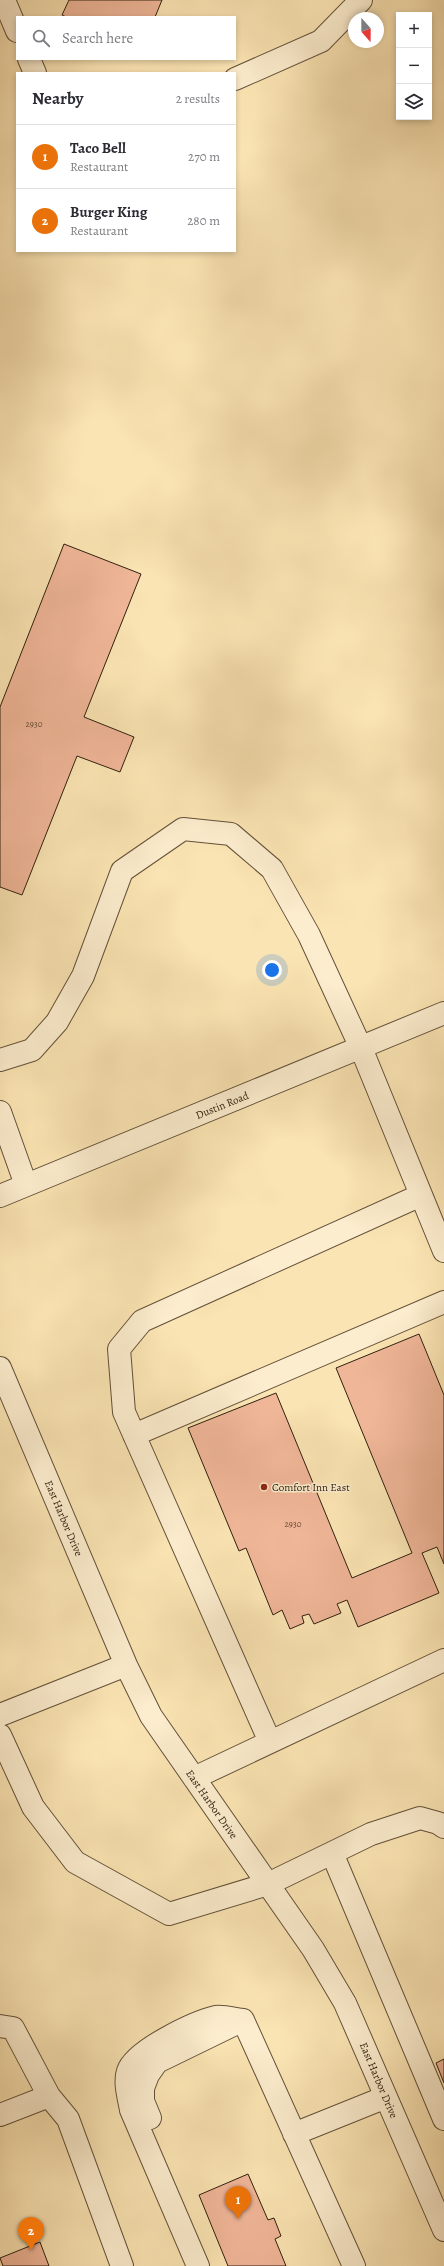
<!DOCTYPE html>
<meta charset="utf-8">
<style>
:root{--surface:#fff;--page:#f2f2f3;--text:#2b2b33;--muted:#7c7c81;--line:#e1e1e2;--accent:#b45309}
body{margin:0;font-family:Alegreya,serif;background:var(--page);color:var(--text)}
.controls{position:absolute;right:12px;top:12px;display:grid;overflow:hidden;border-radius:0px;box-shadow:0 2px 6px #0003}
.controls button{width:36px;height:36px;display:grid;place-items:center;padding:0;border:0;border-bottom:1px solid var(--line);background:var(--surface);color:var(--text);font:20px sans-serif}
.compass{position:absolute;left:348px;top:12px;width:36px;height:36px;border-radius:50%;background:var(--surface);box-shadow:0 2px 6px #0003;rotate:159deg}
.you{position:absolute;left:272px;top:970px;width:14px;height:14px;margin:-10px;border:3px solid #fff;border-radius:50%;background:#1a73e8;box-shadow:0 0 0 6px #1a73e833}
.badge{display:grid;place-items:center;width:26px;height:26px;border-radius:50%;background:var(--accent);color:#fff;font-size:13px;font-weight:700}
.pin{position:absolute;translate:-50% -33px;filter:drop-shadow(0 1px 2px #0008)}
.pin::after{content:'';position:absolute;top:21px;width:14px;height:12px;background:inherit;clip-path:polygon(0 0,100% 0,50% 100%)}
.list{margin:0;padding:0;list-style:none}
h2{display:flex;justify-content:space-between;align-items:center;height:52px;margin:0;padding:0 16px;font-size:17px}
h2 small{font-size:13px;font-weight:400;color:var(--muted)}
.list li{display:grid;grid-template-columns:26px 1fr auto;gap:12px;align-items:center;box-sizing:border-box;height:64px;padding:0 16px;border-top:1px solid var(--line)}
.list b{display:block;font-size:15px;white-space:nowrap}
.list p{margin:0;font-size:13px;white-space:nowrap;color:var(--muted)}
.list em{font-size:13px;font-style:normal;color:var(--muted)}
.icon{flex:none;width:22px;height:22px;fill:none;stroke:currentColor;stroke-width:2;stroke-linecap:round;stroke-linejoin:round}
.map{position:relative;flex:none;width:444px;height:2266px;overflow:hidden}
.search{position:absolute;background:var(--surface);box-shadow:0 2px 6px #0003;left:16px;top:16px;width:220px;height:44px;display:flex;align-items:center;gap:10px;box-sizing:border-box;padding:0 14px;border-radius:0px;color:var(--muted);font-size:15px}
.panel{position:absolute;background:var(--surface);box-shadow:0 2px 6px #0003;left:16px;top:72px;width:220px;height:180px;border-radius:0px}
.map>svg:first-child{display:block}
.building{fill:#f0b698;stroke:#302010}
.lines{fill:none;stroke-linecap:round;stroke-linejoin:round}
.minor-casing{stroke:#635139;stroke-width:24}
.minor{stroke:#fcedce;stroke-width:22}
.poi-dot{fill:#8f2418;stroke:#fcedce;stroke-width:1.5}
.labels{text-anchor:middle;stroke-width:3;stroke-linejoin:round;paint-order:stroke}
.number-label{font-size:9px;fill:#604632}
.street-label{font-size:11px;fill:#302010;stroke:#fcedce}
.poi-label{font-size:11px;fill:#302010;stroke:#fcedce;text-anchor:start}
</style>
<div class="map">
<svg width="444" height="2266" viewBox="0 0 444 2266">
<rect width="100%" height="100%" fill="#fbe4b3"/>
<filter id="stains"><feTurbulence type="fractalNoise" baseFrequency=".005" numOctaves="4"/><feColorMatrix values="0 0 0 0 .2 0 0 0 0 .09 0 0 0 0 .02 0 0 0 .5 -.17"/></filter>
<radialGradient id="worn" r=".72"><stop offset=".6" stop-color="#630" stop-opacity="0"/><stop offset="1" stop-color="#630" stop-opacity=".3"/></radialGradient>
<path class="building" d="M 69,0 L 162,0 L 155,17 L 66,17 L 62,15 Z
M 64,544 L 141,574 L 84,717 L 134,737 L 120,772 L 77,756 L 22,895 L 0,887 L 0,707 Z
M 419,1334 L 444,1395 L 444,1564 L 437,1547 L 422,1553 L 439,1593 L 358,1627 L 347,1600 L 337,1604 L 341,1613 L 314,1624 L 309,1614 L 302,1616 L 304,1623 L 290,1629 L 282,1610 L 273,1615 L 246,1548 L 239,1551 L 188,1428 L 276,1393 L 352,1578 L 412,1553 L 336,1368 Z
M 444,2059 L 444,2083 L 436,2063 Z
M 248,2174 L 268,2220 L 274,2218 L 281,2236 L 275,2239 L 286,2266 L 228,2266 L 199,2195 Z
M 40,2242 L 49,2266 L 3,2266 L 0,2258 Z"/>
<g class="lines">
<defs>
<path id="minor" d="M 4,0 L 17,31
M 29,59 L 35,73
M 235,79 L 321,41 L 361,0
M 0,1060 L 32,1050 L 57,1022 L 83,976 L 122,871 L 183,829 L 231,834 L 272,869 L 309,935 L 361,1048 L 444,1251
M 0,1112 L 26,1185
M 0,1196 L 444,1013
M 0,1368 L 126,1665 L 151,1716 L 313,1949 L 345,2003 L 444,2230
M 134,1435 L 444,1302
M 0,1715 L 126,1665
M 0,1735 L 33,1807 L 75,1862 L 169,1914 L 268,1884 L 371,1834 L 420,1818 L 438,1823 L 444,1827
M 270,1742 L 124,1412 L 119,1349 L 142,1321 L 421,1195
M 194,1778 L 444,1660
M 332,1853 L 444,2119
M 243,2020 L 354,2266
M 0,2026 L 13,2028 L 49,2096 L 68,2119 L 122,2266
M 0,2115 L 49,2096
M 150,2118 L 143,2101 L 143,2088 L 148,2075 L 157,2062 L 237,2023
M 294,2134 L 386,2097
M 198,2266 L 131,2110 C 129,2098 124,2083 128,2071 C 135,2050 195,2022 216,2017 C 223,2016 235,2019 243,2020"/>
</defs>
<use href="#minor" class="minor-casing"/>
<use href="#minor" class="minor"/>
</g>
<circle class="poi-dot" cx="264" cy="1487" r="4"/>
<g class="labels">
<g class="number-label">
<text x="34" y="727">2930</text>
<text x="293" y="1527">2930</text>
</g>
<g class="street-label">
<text transform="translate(222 1105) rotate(-22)" y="4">Dustin Road</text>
<text transform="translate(64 1518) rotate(67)" y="4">East Harbor Drive</text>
<text transform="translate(212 1804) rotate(55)" y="4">East Harbor Drive</text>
<text transform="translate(379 2080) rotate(67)" y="4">East Harbor Drive</text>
</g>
<g class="poi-label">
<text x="272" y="1491">Comfort Inn East</text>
</g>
</g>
<rect width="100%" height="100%" filter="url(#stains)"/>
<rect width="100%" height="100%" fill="url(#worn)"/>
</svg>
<div class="controls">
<button>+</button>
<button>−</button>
<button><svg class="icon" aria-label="layers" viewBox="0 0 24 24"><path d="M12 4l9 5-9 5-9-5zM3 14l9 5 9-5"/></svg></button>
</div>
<svg class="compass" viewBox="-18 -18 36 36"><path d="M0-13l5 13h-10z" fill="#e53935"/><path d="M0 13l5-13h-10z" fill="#7c7c81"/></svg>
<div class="you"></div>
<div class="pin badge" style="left:238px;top:2219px;background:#e8710a">1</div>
<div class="pin badge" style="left:31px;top:2250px;background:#e8710a">2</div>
<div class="search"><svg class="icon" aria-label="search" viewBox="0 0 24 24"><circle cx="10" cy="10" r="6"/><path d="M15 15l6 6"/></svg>Search here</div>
<section class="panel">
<h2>Nearby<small>2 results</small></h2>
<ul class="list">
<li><span class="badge" style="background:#e8710a">1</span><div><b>Taco Bell</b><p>Restaurant</p></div><em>270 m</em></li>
<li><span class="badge" style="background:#e8710a">2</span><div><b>Burger King</b><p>Restaurant</p></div><em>280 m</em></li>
</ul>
</section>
</div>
